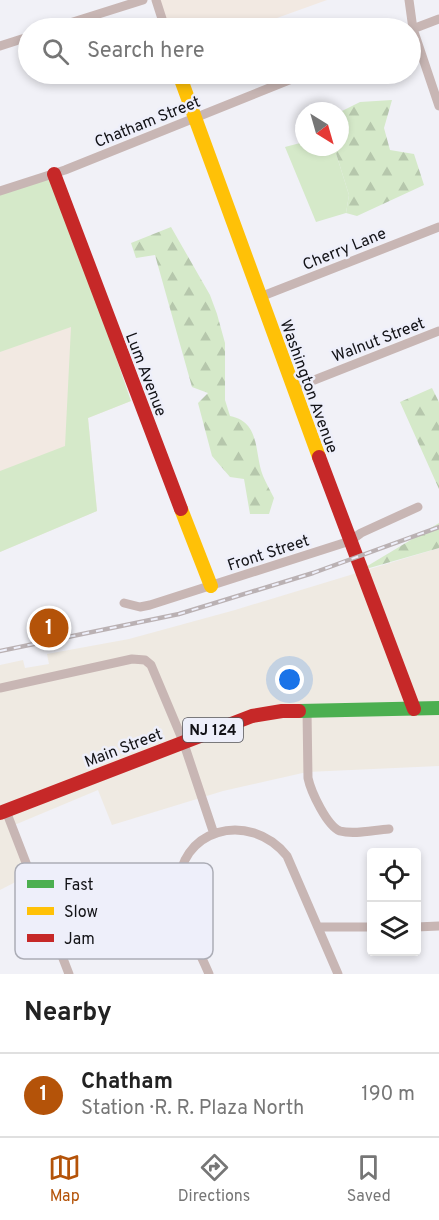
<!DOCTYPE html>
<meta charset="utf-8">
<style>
:root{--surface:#fff;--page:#f2f2f2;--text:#222;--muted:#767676;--line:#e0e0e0;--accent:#b45309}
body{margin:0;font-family:Overpass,sans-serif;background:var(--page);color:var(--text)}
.controls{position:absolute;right:18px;bottom:18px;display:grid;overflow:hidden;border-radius:6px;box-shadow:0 3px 9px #0003}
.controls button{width:54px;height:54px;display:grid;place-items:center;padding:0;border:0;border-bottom:2px solid var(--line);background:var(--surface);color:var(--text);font:30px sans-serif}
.compass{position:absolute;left:295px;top:102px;width:54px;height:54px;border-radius:50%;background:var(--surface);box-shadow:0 3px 9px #0003;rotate:143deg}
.you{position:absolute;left:290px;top:680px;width:21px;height:21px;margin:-15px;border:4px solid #fff;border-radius:50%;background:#1a73e8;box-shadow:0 0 0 9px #1a73e833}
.badge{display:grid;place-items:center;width:39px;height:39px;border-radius:50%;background:var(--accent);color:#fff;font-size:20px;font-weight:700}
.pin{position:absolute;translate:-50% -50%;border:3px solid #fff;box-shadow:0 2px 6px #0006}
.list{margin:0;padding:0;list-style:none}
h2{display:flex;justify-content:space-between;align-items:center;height:78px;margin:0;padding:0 24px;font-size:26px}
h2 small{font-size:20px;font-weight:400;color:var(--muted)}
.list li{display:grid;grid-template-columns:39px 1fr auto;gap:18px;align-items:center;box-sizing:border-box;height:84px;padding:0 24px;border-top:2px solid var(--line)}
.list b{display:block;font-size:22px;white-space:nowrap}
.list p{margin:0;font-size:20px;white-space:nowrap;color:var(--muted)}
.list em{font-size:20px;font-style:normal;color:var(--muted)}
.icon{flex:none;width:33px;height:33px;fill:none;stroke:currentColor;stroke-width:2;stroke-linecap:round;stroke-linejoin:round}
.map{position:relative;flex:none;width:439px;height:974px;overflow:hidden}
.search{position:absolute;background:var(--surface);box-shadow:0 3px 9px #0003;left:18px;right:18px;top:18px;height:66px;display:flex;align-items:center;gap:15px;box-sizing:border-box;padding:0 21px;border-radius:33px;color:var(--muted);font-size:22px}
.sheet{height:162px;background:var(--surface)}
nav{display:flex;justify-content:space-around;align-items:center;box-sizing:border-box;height:84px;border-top:2px solid var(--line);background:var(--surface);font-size:16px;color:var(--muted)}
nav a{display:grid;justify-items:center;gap:3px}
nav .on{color:var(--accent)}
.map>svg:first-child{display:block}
.commercial{fill:#efeae2}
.education{fill:#f2e9e2}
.green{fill:#d5e9c9}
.forest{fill:url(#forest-firs)}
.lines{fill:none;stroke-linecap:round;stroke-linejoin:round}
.street{stroke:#c8b6b4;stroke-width:9}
.fast{stroke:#4caf50;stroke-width:14}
.slow{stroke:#ffc107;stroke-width:14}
.jam{stroke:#c62828;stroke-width:14}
.rail-casing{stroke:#bab1b3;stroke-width:4.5}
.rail{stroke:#eeeffa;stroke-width:2;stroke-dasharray:7;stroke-linecap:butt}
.labels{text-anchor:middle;stroke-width:5;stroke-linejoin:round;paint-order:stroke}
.shield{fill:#eeeffa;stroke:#54545a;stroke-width:1.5}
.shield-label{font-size:15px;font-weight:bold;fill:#121216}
.street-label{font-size:16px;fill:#121216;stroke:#eeeffa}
.key{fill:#eeeffa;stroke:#acadb6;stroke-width:1.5}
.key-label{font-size:16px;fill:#121216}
</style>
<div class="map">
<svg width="439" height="974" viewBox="0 0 439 974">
<defs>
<pattern id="forest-firs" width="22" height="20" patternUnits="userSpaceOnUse" patternTransform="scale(1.5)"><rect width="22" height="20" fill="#d5e9c9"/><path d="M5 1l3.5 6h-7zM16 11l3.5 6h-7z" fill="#b6c7ac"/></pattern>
</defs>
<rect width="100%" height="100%" fill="#f1f1f7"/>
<path class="commercial" d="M 439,548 L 439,766 L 307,772 L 223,791 L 112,825 L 98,790 L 12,826 L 31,874 L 0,890 L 0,665 L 23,660 L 25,668 L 49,664 L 47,654 L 129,639 L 235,610 Z"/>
<path class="education" d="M 156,0 L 327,0 L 249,28 L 165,28 Z
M 0,192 L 131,401 L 88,418 L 97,511 L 0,552 Z"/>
<path class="green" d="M 304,142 L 304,147 L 334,147 L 349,195 L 346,213 L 316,222 L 285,147 Z
M 54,176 L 131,401 L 88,418 L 97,511 L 0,552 L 0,471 L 65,446 L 71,327 L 0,352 L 0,192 Z"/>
<path class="forest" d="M 392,100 L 384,128 L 390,150 L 414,154 L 424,185 L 357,216 L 346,213 L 349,195 L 334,147 L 340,147 L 340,112 L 360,102 Z
M 171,227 L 210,295 L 217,314 L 225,343 L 225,400 L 230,416 C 261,422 254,453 263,476 C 266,483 270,490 274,498 L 269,514 L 250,514 L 244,479 L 230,477 L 212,456 L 198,403 L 208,393 L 192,387 L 155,255 L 136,258 L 131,243 Z
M 432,388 L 439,402 L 439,489 L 400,402 Z
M 439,523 L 439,548 L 359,571 Z"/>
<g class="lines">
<path class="street" d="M 156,0 L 165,28
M 409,0 L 413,29 L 439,106
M 54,28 L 143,0
M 410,30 L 439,19
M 0,46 L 28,37
M 0,191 L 65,170 L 304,74
M 260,297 L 439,227
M 294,388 L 439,331
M 124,603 L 140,607 L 150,605 L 350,541 L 361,533 L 418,507
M 0,688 L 132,659 L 145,660 L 151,665 L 183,741 L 214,834
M 307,711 L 308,778 C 311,792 327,826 340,831 C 354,835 374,830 389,829
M 6,811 L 69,974
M 318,927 L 372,927
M 416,927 L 439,926
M 209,974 C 199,950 180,917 179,891 C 176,829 249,809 287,856 L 338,974"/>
<path class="fast" d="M 299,711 L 439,708"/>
<path class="slow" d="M 179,74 L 319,457
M 181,509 L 211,586"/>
<path class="jam" d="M 54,174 L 181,509
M 319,457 L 414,709
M 0,813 L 252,716 L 282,711 L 299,711"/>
<defs>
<path id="rail" d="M 0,651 L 179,614 L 313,573 L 439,527"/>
</defs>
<use href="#rail" class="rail-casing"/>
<use href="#rail" class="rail"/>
</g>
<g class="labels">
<rect class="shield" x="183" y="718" width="60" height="24" rx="4.5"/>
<g class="shield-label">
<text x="213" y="735">NJ 124</text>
</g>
<g class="street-label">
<text transform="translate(147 121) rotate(-22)" y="6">Chatham Street</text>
<text transform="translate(344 248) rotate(-22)" y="6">Cherry Lane</text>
<text transform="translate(378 339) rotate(-21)" y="6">Walnut Street</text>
<text transform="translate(147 374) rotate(69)" y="6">Lum Avenue</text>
<text transform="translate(310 386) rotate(70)" y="6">Washington Avenue</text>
<text transform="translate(268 552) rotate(-18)" y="6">Front Street</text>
<text transform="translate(123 747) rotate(-21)" y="6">Main Street</text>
</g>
</g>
<rect x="15" y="863" width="198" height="96" rx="9" class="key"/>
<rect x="27" y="880" width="27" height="8" fill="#4caf50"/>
<rect x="27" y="907" width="27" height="8" fill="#ffc107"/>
<rect x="27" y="934" width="27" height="8" fill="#c62828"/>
<g class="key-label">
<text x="64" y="890">Fast</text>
<text x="64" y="917">Slow</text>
<text x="64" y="944">Jam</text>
</g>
</svg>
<div class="controls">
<button><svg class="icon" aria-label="locate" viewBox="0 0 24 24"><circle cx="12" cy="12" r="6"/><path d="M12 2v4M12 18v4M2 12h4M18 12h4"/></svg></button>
<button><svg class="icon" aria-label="layers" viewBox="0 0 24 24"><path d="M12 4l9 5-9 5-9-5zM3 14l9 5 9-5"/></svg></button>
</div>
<svg class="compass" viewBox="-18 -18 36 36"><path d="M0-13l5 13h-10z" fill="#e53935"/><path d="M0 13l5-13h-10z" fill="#767676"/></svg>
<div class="you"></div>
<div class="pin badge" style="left:49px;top:628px">1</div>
<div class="search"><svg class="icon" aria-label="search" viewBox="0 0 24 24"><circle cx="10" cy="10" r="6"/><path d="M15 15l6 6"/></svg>Search here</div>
</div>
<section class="sheet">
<h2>Nearby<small></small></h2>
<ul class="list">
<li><span class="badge">1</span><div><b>Chatham</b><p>Station · R. R. Plaza North</p></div><em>190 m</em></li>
</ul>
</section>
<nav>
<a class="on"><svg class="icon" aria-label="map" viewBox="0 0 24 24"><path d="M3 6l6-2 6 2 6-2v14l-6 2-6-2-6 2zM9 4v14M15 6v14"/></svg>Map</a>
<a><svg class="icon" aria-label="directions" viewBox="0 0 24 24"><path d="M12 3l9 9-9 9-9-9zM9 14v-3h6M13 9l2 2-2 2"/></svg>Directions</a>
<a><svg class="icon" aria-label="saved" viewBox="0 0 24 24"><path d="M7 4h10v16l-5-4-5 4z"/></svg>Saved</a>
</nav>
